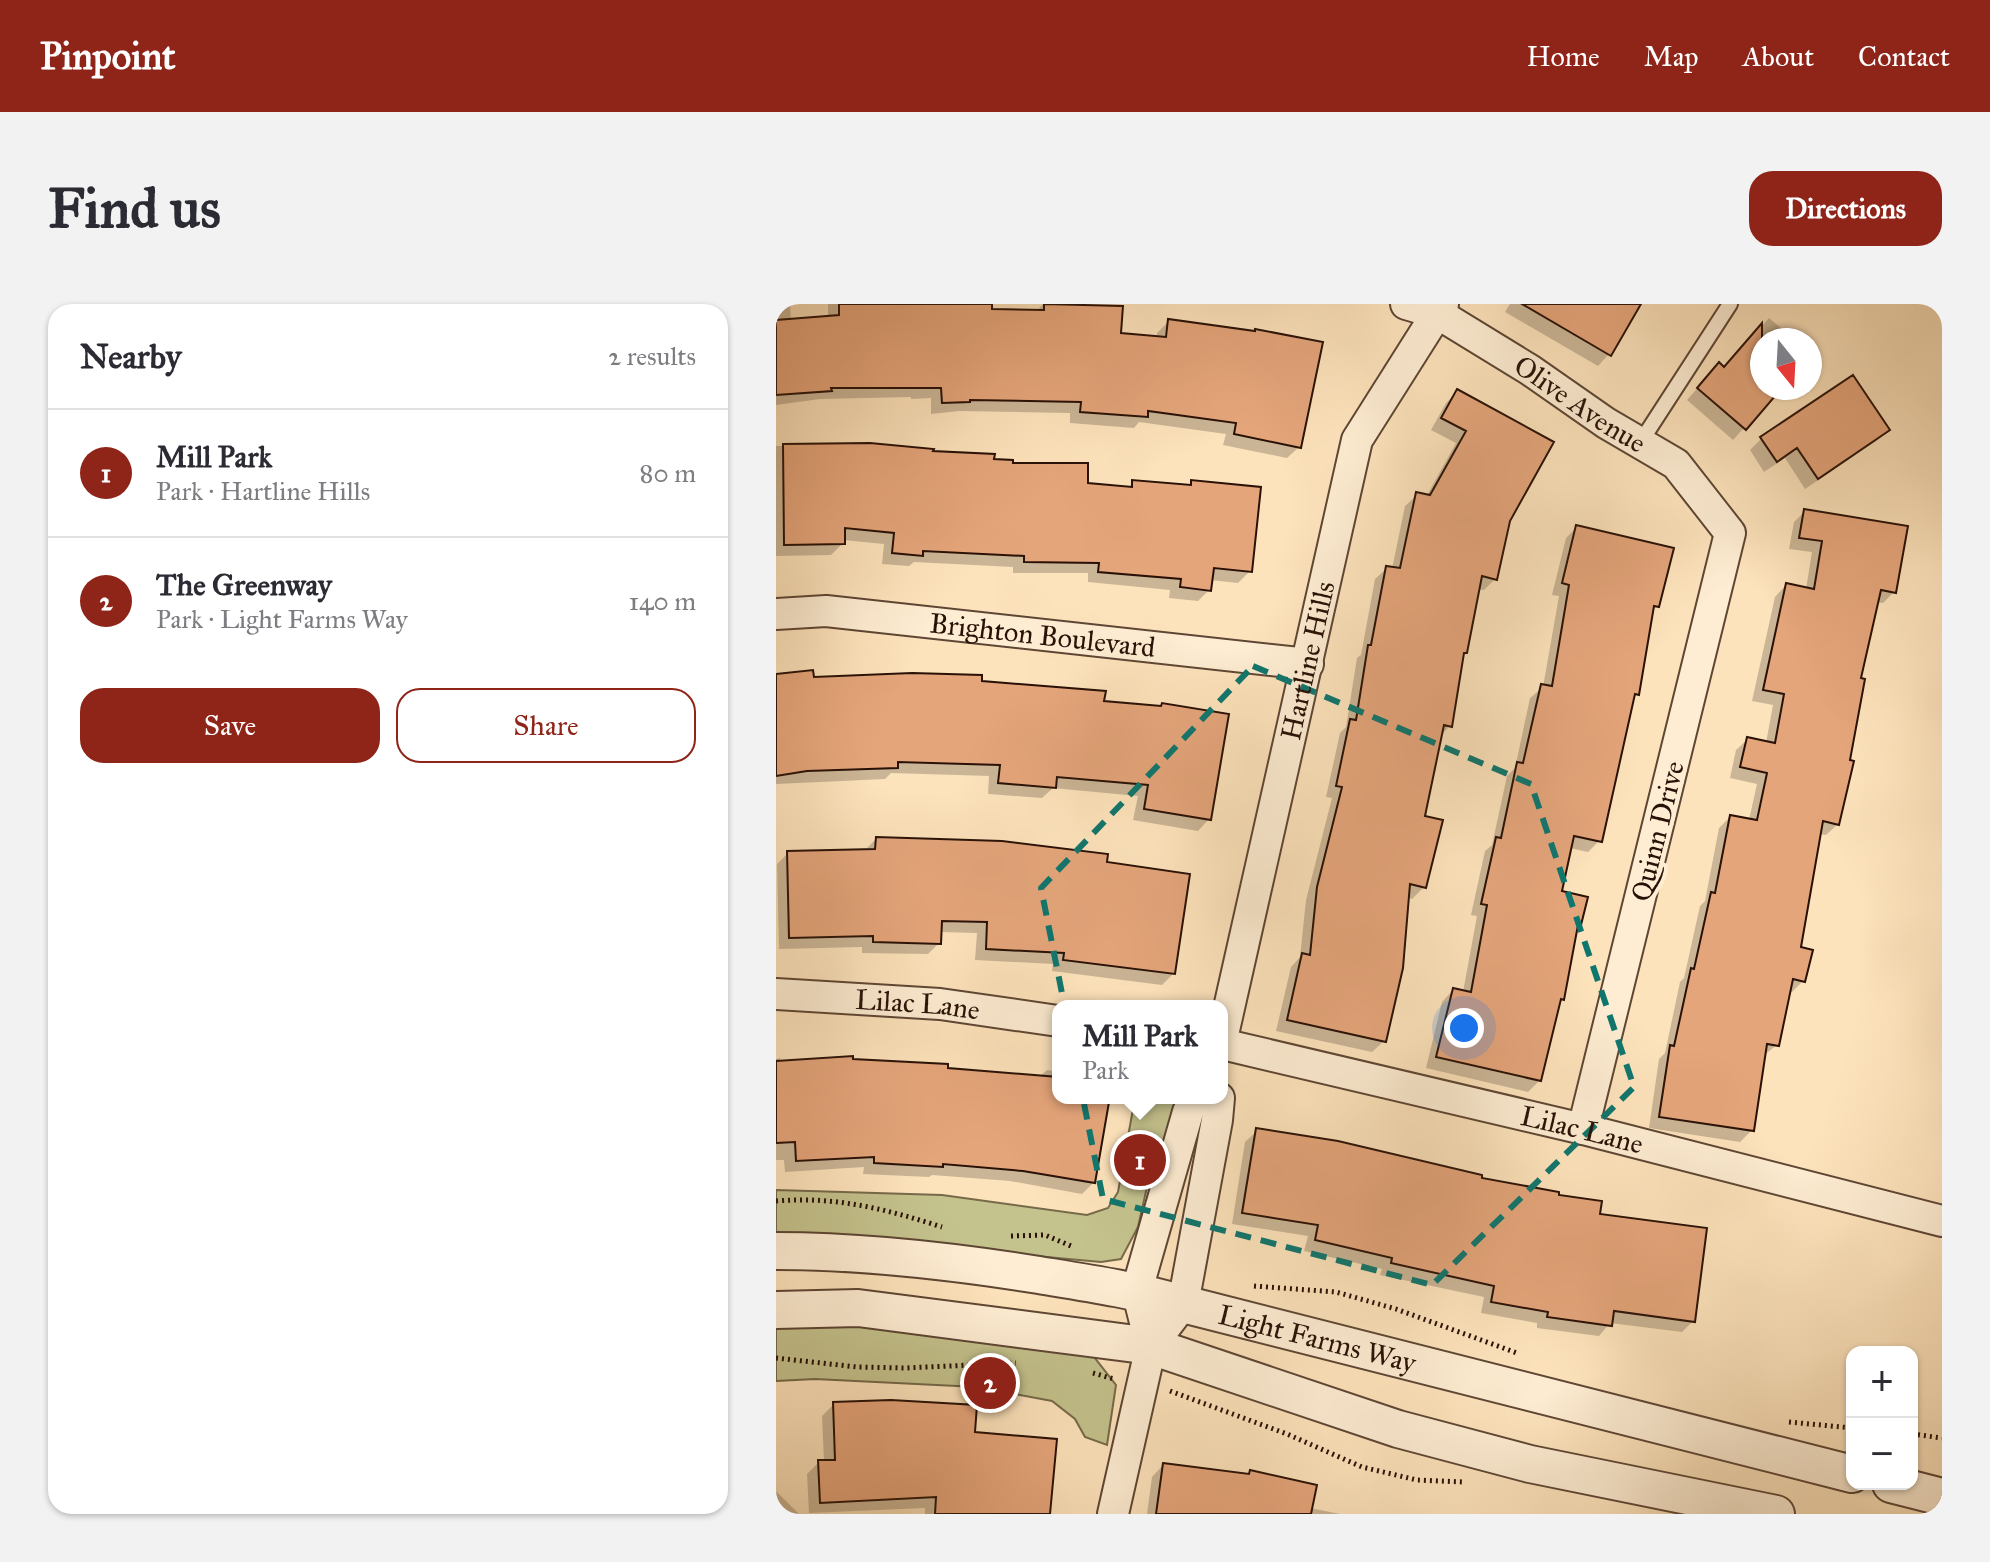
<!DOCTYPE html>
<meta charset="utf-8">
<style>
:root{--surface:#fff;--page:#f2f2f3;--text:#2b2b33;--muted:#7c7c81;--line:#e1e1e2;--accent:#8f2418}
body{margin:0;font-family:"IM FELL Great Primer",serif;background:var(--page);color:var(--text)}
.controls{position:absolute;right:24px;bottom:24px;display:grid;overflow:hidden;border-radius:16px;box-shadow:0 2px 6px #0004}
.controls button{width:72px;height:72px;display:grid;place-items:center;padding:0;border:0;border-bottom:2px solid var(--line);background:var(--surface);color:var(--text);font:40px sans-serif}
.compass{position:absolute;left:974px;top:24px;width:72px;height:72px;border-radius:50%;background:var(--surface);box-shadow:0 2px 6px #0004;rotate:162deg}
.you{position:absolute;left:688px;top:724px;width:28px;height:28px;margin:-20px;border:6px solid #fff;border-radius:50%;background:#1a73e8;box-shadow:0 0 0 12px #1a73e833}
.badge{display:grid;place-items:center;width:52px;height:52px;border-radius:50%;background:var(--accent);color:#fff;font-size:26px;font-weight:700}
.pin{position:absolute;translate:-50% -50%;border:4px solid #fff;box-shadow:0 2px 8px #0006}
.popup{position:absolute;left:276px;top:696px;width:176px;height:104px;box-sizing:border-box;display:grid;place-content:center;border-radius:16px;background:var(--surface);filter:drop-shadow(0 2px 6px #0005);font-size:26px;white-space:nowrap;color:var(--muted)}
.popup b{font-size:30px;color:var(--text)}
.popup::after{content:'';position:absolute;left:50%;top:100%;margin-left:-16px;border:16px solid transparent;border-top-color:var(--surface)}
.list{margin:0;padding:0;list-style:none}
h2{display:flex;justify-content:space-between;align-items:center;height:104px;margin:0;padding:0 32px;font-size:34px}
h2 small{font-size:26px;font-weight:400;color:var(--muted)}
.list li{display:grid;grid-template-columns:52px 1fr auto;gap:24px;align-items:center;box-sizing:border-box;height:128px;padding:0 32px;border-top:2px solid var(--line)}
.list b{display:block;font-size:30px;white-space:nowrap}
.list p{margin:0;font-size:26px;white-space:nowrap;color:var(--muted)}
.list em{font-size:26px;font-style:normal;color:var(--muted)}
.actions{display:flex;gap:16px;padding:24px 32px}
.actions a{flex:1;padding:18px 0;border:2px solid var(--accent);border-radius:24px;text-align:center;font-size:28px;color:var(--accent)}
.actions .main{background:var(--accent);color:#fff}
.map{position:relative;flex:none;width:1166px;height:1210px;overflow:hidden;border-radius:24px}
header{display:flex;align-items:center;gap:48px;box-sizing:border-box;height:112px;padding:0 40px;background:var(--accent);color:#fff}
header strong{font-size:38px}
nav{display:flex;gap:44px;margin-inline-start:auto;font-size:28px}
.intro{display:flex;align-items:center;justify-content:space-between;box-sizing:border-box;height:192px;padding:0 48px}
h1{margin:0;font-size:56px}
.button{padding:20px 36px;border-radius:24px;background:var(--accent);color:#fff;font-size:28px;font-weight:700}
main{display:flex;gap:48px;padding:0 48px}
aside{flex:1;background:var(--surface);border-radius:24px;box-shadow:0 2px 6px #0004}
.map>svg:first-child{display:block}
.park{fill:#c4c28d;stroke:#766a4a;stroke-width:2}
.shadow{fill:#0003}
.building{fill:#e5a57b;stroke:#291107;stroke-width:2}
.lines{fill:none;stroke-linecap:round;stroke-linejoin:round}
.service-casing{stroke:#5e4634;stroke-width:18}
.minor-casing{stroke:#5e4634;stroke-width:34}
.tertiary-casing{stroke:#5e4634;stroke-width:40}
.path{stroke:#291107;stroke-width:5;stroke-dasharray:2 4;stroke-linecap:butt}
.service{stroke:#feedd3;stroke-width:14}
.minor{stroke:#feedd3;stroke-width:30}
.tertiary{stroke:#feedd3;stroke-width:36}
.marked{fill:none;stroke:#0f766e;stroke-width:6;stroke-dasharray:16 10;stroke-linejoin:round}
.labels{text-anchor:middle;stroke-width:8;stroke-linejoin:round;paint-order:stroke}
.street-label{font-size:28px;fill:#291107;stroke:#feedd3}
</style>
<header>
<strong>Pinpoint</strong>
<nav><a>Home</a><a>Map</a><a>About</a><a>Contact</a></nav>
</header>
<div class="intro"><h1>Find us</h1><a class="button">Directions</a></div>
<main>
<aside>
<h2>Nearby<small>2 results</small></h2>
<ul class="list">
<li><span class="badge">1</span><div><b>Mill Park</b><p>Park · Hartline Hills</p></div><em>80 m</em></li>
<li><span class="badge">2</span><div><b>The Greenway</b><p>Park · Light Farms Way</p></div><em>140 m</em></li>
</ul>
<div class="actions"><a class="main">Save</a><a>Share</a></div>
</aside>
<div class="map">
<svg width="1166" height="1210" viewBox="0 0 1166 1210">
<rect width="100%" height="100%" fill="#fde3bc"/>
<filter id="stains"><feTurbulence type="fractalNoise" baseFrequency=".0025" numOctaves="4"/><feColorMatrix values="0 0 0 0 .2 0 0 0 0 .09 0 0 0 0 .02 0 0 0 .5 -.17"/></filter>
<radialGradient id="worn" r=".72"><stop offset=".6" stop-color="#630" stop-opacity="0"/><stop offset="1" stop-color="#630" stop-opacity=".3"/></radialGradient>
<path class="park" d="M 359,794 L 408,794 L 375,865 L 362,923 L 345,955 L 325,958 L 69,935 L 0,933 L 0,886 L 166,891 L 311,911 L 332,904 L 342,888 Z
M 0,1020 L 58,1020 L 178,1029 L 318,1053 L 340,1081 L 331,1141 L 309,1133 L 299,1115 L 276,1097 L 201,1083 L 39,1075 L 0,1077 Z"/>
<path class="shadow" d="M 0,0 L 14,0 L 15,17 L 52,14 L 52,0 L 214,0 L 214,7 L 260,8 L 267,0 L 345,4 L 343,31 L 381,34 L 381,29 L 393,17 L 523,143 L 511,154 L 447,141 L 450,130 L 363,118 L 358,124 L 294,119 L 294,109 L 183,107 L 155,110 L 155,94 L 135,95 L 135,93 L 44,95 L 0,101 Z
M 734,0 L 863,0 L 833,50 L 822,62 L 729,8 Z
M 993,14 L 1019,36 L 986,36 L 986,84 L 1004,84 L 957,136 L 911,96 L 932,72 L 948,64 Z
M 1076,74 L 1111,126 L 1100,137 L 1029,185 L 1009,154 L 988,168 L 974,146 L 985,135 Z
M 681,88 L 732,216 L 719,275 L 708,286 L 701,285 L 689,348 L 686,351 L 674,422 L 664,432 L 646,514 L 648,583 L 636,595 L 631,593 L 608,737 L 596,748 L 500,727 L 515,663 L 524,653 L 530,596 L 556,494 L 550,493 L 564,429 L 570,423 L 581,354 L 585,351 L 599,275 L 611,264 L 616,265 L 629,202 L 641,191 L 650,193 L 680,139 L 655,126 L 670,99 Z
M 94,141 L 216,157 L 310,181 L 351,185 L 357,178 L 411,183 L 416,178 L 474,267 L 462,279 L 434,276 L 433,286 L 422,297 L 393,294 L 394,286 L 312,278 L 312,269 L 237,269 L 237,263 L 138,258 L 133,262 L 106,260 L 108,240 L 67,236 L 67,239 L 55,251 L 0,252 L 0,142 Z
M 1029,207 L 1118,288 L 1107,299 L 1100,298 L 1082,376 L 1062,520 L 1050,531 L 1043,530 L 1022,645 L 1027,677 L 1016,688 L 1012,688 L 1001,741 L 987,752 L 976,826 L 964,838 L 873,824 L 883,755 L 889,749 L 904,678 L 908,674 L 924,602 L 929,597 L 943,524 L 954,513 L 973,516 L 981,480 L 954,474 L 960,446 L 972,435 L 990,439 L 997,401 L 976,397 L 999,293 L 1010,281 L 1030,285 L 1036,248 L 1013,245 L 1018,218 Z
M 801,223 L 881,302 L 875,308 L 861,390 L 856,395 L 824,536 L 812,548 L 794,544 L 784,589 L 803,620 L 799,625 L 786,695 L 782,700 L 764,776 L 752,788 L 650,764 L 666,698 L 677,686 L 687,688 L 701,612 L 695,611 L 709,547 L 716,541 L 731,472 L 739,464 L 754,394 L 767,383 L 783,292 L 776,291 L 790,234 Z
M 0,372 L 204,379 L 326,399 L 433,515 L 422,527 L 357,516 L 362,492 L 277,484 L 266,494 L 212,490 L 213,472 L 115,469 L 109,475 L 0,480 Z
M 100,535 L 329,559 L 398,669 L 386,681 L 276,667 L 277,660 L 199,656 L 201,629 L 164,628 L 163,639 L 152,650 L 86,649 L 86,643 L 3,645 L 1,560 L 12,549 L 88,547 Z
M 4,754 L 4,758 L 75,757 L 263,773 L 271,766 L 282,768 L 282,794 L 296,794 L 318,878 L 306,890 L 234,877 L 156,871 L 153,873 L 87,870 L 88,863 L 9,868 L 8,856 L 0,856 L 0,755 Z
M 481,827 L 703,876 L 822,912 L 917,1017 L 906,1028 L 834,1019 L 823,1032 L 761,1024 L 761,1019 L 705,1009 L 708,993 L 604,971 L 606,965 L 528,947 L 532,932 L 456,920 L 469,838 Z
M 58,1100 L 197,1130 L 272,1210 L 149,1210 L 149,1204 L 33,1209 L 31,1170 L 43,1158 L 48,1158 L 46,1112 Z
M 387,1161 L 471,1172 L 475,1168 L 534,1204 L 564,1210 L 371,1210 L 376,1173 Z
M 0,1187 L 23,1210 L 0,1210 Z"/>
<path class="building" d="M 63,0 L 216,0 L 216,5 L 268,6 L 268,0 L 347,2 L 345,29 L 390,33 L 392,15 L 479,27 L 479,25 L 547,38 L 525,144 L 458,130 L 460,119 L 372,107 L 372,113 L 304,108 L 305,98 L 194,96 L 194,98 L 166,99 L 165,84 L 55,84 L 56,87 L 0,91 L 0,16 L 63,11 Z
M 746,0 L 865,0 L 835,52 Z
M 986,19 L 986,84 L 1006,84 L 970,126 L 921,84 L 943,58 L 948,63 Z
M 1077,71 L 1114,126 L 1042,175 L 1021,144 L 1001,158 L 984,133 Z
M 681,85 L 778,138 L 734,217 L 721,276 L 706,272 L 691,349 L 688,349 L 676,423 L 668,421 L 649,512 L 667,516 L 650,584 L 634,580 L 627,664 L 610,738 L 511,716 L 526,649 L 534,651 L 541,583 L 566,483 L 560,482 L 574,415 L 580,416 L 592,341 L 595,341 L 610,262 L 624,264 L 640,188 L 654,191 L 690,127 L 665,114 Z
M 94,139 L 158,145 L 157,147 L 219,150 L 218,155 L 237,156 L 237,159 L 312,159 L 312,179 L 356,183 L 356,176 L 415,181 L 415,176 L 485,183 L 476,268 L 438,264 L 435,287 L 404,283 L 405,275 L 322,268 L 323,259 L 248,258 L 248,252 L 147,247 L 147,252 L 116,249 L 118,229 L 69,224 L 69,240 L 8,241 L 7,140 Z
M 1028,205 L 1132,222 L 1120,289 L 1105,286 L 1085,374 L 1089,375 L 1074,456 L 1078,457 L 1063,521 L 1047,517 L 1025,643 L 1037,646 L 1029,678 L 1017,675 L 1003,742 L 991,740 L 978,827 L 883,813 L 894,741 L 898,742 L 915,664 L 918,665 L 935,588 L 939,589 L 954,511 L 981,516 L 991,469 L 964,463 L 971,433 L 999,439 L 1008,390 L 987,386 L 1010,279 L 1038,285 L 1046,237 L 1023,234 Z
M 800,221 L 898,244 L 883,303 L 878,302 L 863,391 L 859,390 L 826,538 L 798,532 L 786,587 L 812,593 L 805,621 L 802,621 L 788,696 L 785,695 L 765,777 L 660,753 L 677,684 L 695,688 L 711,601 L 705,600 L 720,533 L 725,534 L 741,458 L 747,459 L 765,380 L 776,382 L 793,281 L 786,279 Z
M 37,366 L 38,373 L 136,369 L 206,371 L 206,377 L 330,387 L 328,397 L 385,402 L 386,399 L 453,410 L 435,516 L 368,505 L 372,481 L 281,473 L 280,484 L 222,479 L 224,461 L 122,458 L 122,464 L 31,467 L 0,472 L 0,370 Z
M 100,533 L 226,537 L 332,550 L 331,558 L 414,570 L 399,670 L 287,656 L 288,649 L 210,645 L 211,618 L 166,617 L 165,640 L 97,638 L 97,632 L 13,634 L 11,547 L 99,545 Z
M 77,752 L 77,755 L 172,760 L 172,764 L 282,773 L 282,794 L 307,794 L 333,798 L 319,879 L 247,867 L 167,860 L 167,863 L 98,859 L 98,853 L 20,857 L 19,838 L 0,839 L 0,757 Z
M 480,824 L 562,837 L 706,871 L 706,874 L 783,888 L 783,891 L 826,897 L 824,910 L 931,924 L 919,1018 L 838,1007 L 836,1022 L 771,1013 L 772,1008 L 715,998 L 718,982 L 615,959 L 616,954 L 539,936 L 542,921 L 466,909 Z
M 115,1096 L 201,1101 L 199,1128 L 281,1135 L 274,1210 L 159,1210 L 160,1193 L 44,1199 L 42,1156 L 59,1156 L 57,1098 Z
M 387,1159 L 473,1170 L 474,1166 L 541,1181 L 535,1210 L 380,1210 Z"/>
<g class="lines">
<defs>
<path id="service" d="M 864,139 L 954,0"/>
<g id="minor">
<path id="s1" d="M 630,0 L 661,9 L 754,66 L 830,119 L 900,160 L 954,229 L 807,825"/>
<path id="s2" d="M 0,310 L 50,307 L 532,360"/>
<path id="s3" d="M 0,690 L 164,700 L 282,717"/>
<path id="s4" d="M 446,735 L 581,136 L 667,0"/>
<path id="s5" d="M 446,740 L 807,825 L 1166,917"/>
<path d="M 375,1042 L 361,986 L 412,808 L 419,794"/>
<path d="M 337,1210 L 375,1042 L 407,1000 L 441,816 L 443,794"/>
</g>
<g id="tertiary">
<path id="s6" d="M 0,947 C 89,947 175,957 263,971 C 312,979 359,986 407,1000 L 1076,1170"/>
<path d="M 0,1006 L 82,1004 L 375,1042 L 622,1125 L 754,1160 L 1000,1210"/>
<path d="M 1115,1180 L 1166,1193"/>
</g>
</defs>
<use href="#service" class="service-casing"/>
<use href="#minor" class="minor-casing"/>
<use href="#tertiary" class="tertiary-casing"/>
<path class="path" d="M 0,897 C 59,892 110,905 166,923
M 235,932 L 269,931 L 295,942
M 478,982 L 560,988 L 620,1005 L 741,1049
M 0,1054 L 81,1063 L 129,1064 L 240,1059
M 317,1069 L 338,1075
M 394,1087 L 511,1130 L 586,1163 L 641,1176 L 688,1178
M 1013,1118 L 1076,1124
M 1136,1130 L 1166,1134"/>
<use href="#service" class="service"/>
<use href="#minor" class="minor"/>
<use href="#tertiary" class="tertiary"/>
</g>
<path class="marked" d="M 477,362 L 755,480 L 858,783 L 656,981 L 327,895 L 265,584 Z"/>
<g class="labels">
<g class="street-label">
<text dy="10" stroke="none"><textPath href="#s1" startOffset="202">Olive Avenue</textPath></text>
<text dy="10" stroke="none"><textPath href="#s2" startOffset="268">Brighton Boulevard</textPath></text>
<text dy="10" stroke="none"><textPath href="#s4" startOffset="388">Hartline Hills</textPath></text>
<text transform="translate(881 527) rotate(-76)" y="10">Quinn Drive</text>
<text dy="10" stroke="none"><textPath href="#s3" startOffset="142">Lilac Lane</textPath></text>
<text dy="10" stroke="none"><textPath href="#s5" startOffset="370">Lilac Lane</textPath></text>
<text dy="10" stroke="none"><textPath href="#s6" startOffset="550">Light Farms Way</textPath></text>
</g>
</g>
<rect width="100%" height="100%" filter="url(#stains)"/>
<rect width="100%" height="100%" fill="url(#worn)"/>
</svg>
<div class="controls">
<button>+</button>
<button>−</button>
</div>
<svg class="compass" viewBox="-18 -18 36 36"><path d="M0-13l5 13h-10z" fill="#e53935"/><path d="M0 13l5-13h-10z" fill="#7c7c81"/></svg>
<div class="you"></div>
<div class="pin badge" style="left:364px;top:856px">1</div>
<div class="popup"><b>Mill Park</b>Park</div>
<div class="pin badge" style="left:214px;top:1079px">2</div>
</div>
</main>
